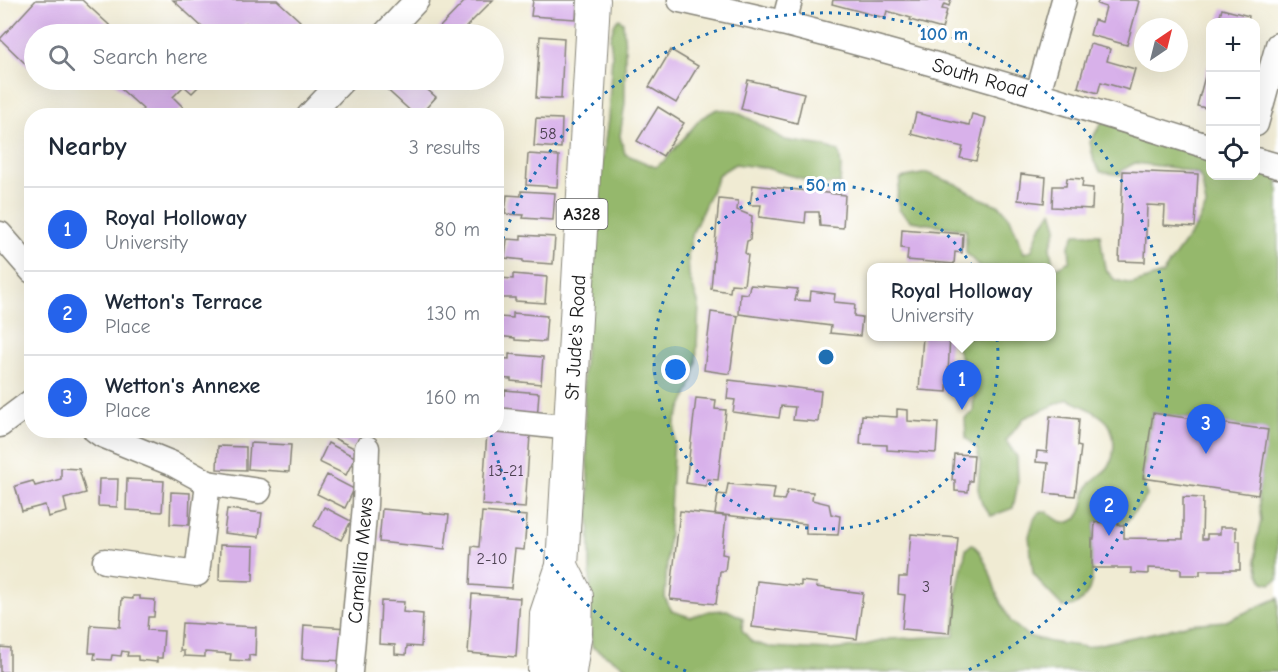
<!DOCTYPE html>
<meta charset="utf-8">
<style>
:root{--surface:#fff;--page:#f2f2f3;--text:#1f2937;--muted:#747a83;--line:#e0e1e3;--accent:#2563eb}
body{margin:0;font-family:"Comic Neue",sans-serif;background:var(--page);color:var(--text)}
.controls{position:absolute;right:18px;top:18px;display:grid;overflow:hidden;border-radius:12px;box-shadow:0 6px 24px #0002}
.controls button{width:54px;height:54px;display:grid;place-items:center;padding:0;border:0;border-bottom:2px solid var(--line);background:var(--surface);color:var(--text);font:30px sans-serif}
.compass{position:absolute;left:1134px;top:18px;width:54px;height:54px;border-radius:50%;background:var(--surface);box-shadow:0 6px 24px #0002;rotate:35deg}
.you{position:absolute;left:676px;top:370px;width:21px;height:21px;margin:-15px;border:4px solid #fff;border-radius:50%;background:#1a73e8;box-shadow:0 0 0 9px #1a73e833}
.badge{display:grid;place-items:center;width:39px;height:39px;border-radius:50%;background:var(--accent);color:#fff;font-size:20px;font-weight:700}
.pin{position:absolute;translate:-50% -50px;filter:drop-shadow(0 2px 3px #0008)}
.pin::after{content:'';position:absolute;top:32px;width:21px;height:18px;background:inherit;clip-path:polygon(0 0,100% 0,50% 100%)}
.popup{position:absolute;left:867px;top:263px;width:189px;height:78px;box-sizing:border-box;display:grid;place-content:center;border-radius:12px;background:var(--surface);filter:drop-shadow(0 2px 4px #0005);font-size:20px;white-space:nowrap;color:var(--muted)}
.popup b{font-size:22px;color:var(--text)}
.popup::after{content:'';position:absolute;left:50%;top:100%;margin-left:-12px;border:12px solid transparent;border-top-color:var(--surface)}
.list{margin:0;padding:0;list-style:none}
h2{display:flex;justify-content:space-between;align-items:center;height:78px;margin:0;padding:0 24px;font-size:26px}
h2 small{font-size:20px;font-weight:400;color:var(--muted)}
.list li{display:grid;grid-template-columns:39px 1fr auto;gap:18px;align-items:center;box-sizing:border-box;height:84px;padding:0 24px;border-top:2px solid var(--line)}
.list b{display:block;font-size:22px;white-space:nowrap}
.list p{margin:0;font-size:20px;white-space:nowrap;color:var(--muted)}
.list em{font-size:20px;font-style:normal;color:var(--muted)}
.icon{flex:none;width:33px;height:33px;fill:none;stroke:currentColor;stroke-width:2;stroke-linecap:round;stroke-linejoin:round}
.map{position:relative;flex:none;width:1278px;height:672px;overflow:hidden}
.search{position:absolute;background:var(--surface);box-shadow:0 6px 24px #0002;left:24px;top:24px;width:480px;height:66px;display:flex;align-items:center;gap:15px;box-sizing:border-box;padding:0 21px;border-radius:33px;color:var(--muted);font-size:22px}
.panel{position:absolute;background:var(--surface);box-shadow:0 6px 24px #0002;left:24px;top:108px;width:480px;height:330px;border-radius:24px}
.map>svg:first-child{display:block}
.forest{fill:#95b86c;stroke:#586a44;stroke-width:1.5}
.building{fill:#d8b1ea}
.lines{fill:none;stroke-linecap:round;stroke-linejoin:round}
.minor-casing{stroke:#868478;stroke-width:27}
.major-casing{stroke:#868478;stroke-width:34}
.minor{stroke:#fff;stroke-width:24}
.major{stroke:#fff;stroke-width:32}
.ring{fill:none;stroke:#1f6fb2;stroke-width:3;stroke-dasharray:3 6}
.labels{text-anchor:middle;stroke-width:6;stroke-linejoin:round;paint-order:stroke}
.number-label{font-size:16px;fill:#4b4150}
.shield{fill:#fff;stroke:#606060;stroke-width:1.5}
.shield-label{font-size:18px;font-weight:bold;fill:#1c1c1c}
.street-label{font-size:20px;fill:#1c1c1c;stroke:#fff}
.centre{fill:#1f6fb2;stroke:#fff;stroke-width:3}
.ring-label{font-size:18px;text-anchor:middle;font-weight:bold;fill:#1f6fb2;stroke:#fff;stroke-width:6;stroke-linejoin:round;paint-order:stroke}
</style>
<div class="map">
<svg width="1278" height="672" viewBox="0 0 1278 672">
<rect width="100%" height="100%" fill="#fff"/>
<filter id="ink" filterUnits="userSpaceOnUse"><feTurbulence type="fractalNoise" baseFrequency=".0167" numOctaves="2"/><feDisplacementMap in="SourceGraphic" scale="12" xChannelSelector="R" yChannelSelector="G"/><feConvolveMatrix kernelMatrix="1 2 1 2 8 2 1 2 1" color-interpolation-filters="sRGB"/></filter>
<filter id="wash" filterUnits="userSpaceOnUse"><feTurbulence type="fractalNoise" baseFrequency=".008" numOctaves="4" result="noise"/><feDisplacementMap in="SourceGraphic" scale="24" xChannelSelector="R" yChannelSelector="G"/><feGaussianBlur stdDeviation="1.35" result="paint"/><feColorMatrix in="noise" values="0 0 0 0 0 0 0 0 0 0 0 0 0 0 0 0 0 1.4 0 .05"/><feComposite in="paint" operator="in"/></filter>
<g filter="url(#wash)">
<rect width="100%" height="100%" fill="#f0ebd3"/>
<path class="forest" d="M 619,19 L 623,22 L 625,49 L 625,103 L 620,136 L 625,154 L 655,167 L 664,161 L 701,118 L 717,109 L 736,112 L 754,121 L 785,140 L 824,146 L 839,152 L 841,166 L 840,184 L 820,184 L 766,168 L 735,164 L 719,174 L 693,232 L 688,254 L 689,276 L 699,305 L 696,365 L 690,389 L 675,422 L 665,598 L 672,611 L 690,617 L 709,611 L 727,610 L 743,618 L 742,630 L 752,642 L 768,647 L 829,650 L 857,647 L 890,639 L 954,636 L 957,591 L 966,549 L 972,544 L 980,552 L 989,570 L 998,597 L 1011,622 L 1028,636 L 1050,642 L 1086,647 L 1167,630 L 1189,624 L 1226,621 L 1278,598 L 1278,672 L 634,672 L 592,647 L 591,637 L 589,499 L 583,375 L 599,185 L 608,119 L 612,55 L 610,37 L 615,23 Z
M 1102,122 L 1210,153 L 1210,176 L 1256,176 L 1256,166 L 1278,171 L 1278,579 L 1271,584 L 1263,582 L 1259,574 L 1256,562 L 1256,542 L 1261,521 L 1258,495 L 1267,430 L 1153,413 L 1143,478 L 1147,496 L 1124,525 L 1118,525 L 1118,523 L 1095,522 L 1094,539 L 1092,539 C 1092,559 1098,592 1077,604 C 1074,606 1068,606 1063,607 L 1042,585 L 1033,573 L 1029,536 L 1034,519 L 1039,512 L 1048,512 C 1054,518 1063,526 1072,521 C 1086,514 1082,496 1089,485 C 1093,478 1104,474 1109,466 C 1116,454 1116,428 1104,419 C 1094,410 1080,405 1068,399 L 1024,418 L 1006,441 L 1017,457 L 1018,483 L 1013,508 L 991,516 L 982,504 L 978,489 L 980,463 L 977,449 L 966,438 L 965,418 L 973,412 L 974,389 L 955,344 L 957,337 L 1052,336 L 1052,268 L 980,267 L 966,253 L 966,230 L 911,221 L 899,210 L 897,196 L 901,178 L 927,173 L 956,184 L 980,198 L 1000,206 L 1010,218 L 1024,253 L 1032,250 L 1039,229 L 1052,211 L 1057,227 L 1050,248 L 1054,269 L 1070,261 L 1069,246 L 1075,234 L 1100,234 L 1105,269 L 1115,280 L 1132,284 L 1162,274 L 1197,225 L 1206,206 L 1202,181 L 1198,174 L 1175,168 L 1135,163 L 1122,170 L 1121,175 L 1101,172 L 1094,162 L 1090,142 Z"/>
<g id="blocks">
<path class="building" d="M 36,0 L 82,0 L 119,34 L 34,34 L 34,72 L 0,39 Z
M 173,0 L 277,0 L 300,21 L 295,26 L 301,32 L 298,34 L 258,34 L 246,23 L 236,34 L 195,34 L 202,27 Z
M 466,0 L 493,0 L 459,34 L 440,34 L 436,31 Z
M 533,0 L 577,0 L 576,19 L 531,16 Z
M 833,0 L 951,0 L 949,6 L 944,4 L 942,9 L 947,10 L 942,29 L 910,20 L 911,18 L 887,11 L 885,18 L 832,4 Z
M 1099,0 L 1135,0 L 1139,1 L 1127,45 L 1090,35 L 1094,20 L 1102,22 L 1106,7 L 1097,4 Z
M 1222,9 L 1249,16 L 1248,22 L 1218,22 Z
M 540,36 L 564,38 L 561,99 L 536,98 Z
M 1090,44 L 1110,49 L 1107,61 L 1135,69 L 1129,90 L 1101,82 L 1098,93 L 1078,87 Z
M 671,50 L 698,66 L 676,103 L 649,87 Z
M 1208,65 L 1210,66 L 1210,109 L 1197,106 Z
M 111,80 L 205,80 L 192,93 L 184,86 L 173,97 L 183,107 L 175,116 L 141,116 L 139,113 L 143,109 Z
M 387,80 L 416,80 L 436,97 L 419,116 L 416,116 L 382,85 Z
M 748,80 L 804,93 L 797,123 L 741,109 Z
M 658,107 L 684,123 L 663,156 L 637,141 Z
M 916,113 L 969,125 L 972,114 L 986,118 L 976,161 L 960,158 L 963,147 L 911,134 Z
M 536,118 L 562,119 L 561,148 L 534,146 Z
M 528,154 L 559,156 L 557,187 L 526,185 Z
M 1123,171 L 1198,174 L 1195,227 L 1164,225 L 1165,206 L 1147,205 L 1145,262 L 1119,261 Z
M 1021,174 L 1046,177 L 1044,203 L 1018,200 Z
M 1067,178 L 1083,179 L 1082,187 L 1093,188 L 1092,209 L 1052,207 L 1053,186 L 1066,186 Z
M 753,185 L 845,195 L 843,228 L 820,226 L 819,212 L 806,212 L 805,223 L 759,217 L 761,205 L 750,205 Z
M 521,191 L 555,193 L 553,220 L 523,218 L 524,215 L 505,214 L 507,195 L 521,196 Z
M 719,199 L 738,201 L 737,210 L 752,216 L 750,240 L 747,241 L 745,253 L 748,255 L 744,285 L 731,284 L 730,292 L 711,289 Z
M 902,229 L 963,234 L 962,253 L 955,252 L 954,264 L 907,260 L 908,249 L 901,248 Z
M 521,235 L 555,237 L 553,264 L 523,262 L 523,260 L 505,258 L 507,239 L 521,240 Z
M 513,274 L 547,277 L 545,303 L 515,301 L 515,298 L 497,298 L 499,278 L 513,279 Z
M 750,285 L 798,289 L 795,300 L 810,301 L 811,291 L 835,294 L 834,302 L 855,304 L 854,316 L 862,317 L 860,336 L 830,333 L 831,326 L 739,314 L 740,293 L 748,294 Z
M 711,312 L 738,316 L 730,374 L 704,370 Z
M 513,313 L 547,316 L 545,342 L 515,340 L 515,338 L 497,336 L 499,317 L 513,318 Z
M 923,336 L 950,336 L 947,392 L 919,390 Z
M 509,354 L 543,357 L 541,384 L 511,381 L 511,379 L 496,378 L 496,358 L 509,359 Z
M 729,380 L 821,391 L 818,422 L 793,420 L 795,407 L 781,406 L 779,418 L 733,412 L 735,400 L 727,399 Z
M 505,390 L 539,393 L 537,420 L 496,414 L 496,395 L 505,395 Z
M 696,398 L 716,400 L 715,409 L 726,410 L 718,480 L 707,479 L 706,486 L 686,483 Z
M 897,409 L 908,410 L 908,421 L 938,423 L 936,453 L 887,450 L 887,445 L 860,444 L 862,415 L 897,417 Z
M 1153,413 L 1268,430 L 1258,495 L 1143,478 Z
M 1050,416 L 1079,419 L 1077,446 L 1081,447 L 1075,496 L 1045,493 L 1048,463 L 1036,462 L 1037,451 L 1047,452 Z
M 329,430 L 363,430 L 354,448 L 327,435 Z
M 487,432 L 530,435 L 525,508 L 482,505 Z
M 250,443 L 291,445 L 289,472 L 248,469 Z
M 328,443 L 355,457 L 346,475 L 319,462 Z
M 218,446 L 246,447 L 246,470 L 217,469 Z
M 954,454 L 974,455 L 972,481 L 969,481 L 968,492 L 955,491 L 955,480 L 952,480 Z
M 61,468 L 79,469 L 86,493 L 64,499 L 67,512 L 48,517 L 45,505 L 22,511 L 15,486 L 33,481 L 35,486 L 61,479 Z
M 327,475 L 354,489 L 345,508 L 317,494 Z
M 99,479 L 118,479 L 117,507 L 98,506 Z
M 127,479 L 164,481 L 162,512 L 126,510 Z
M 728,484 L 775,488 L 773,499 L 784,500 L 788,490 L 813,492 L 812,500 L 829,504 L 831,514 L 840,516 L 838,535 L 806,534 L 806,524 L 715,514 L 718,494 L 726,495 Z
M 171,492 L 190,493 L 189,525 L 170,524 Z
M 1183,497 L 1203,498 L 1202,539 L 1207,539 L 1207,534 L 1220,534 L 1220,527 L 1236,527 L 1236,541 L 1240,541 L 1240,570 L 1200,570 L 1200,575 L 1181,575 L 1181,569 L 1148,568 L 1148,574 L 1131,573 L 1131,568 L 1092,568 L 1092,539 L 1094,539 L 1095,522 L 1119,523 L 1118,525 L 1124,525 L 1124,538 L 1183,539 Z
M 324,507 L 351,521 L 341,540 L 314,526 Z
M 227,509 L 262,513 L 259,537 L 224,533 Z
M 382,509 L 449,515 L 445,549 L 379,542 Z
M 680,511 L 726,516 L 722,554 L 727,555 L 725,571 L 720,571 L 716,604 L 670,599 Z
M 482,512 L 527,516 L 524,550 L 515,549 L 511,588 L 470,585 L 472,546 L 479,547 Z
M 911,534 L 958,538 L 949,633 L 902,629 L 905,595 L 898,594 L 899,577 L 907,577 Z
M 220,545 L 254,546 L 253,581 L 219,580 Z
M 757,581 L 801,586 L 801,581 L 817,583 L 816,587 L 863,593 L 857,639 L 752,627 Z
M 472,594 L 520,598 L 516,657 L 468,653 Z
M 133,596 L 140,596 L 140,599 L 155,600 L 154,617 L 148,617 L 147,630 L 164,631 L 162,658 L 157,658 L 157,662 L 138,660 L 138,656 L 127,656 L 128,652 L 122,651 L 121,656 L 112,655 L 111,660 L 94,659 L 95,653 L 89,653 L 91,625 L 120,627 L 122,598 L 133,599 Z
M 381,601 L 404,602 L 403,612 L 423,614 L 421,647 L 407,646 L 406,655 L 395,654 L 395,645 L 379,644 Z
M 182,623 L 256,627 L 255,656 L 249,655 L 249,661 L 230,660 L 231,654 L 205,652 L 205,657 L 184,656 L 184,651 L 180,651 Z
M 304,625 L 347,628 L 345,661 L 302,659 Z
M 0,647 L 10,648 L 10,672 L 0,672 Z"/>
</g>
</g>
<g filter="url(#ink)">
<use href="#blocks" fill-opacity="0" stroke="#868478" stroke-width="1.5"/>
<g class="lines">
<defs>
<g id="minor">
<path id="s1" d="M 680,0 C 715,8 751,15 786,24 C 929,61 1070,103 1210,147"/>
<path d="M 784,23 L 790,0"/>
<path d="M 385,34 L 417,0"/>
<path d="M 1038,93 L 1064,0"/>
<path d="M 309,116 L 343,80"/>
<path d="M 1256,124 L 1278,45"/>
<path d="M 1256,160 L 1278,166"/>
<path d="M 0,234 L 32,271"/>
<path d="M 496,420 L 571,428"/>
<path d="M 0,425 L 32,401"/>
<path d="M 95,430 L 102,435 L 173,464 L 208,483 L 259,491"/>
<path d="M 105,561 L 197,574 L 208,483"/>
<path id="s2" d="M 350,672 L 365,505 L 367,448"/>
</g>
<g id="major">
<path d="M 544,672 L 546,614 L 562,566"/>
<path id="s3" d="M 570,672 L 576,632 L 577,596 L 562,566 L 594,0"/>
</g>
</defs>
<use href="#minor" class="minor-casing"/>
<use href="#major" class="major-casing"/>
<use href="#minor" class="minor"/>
<use href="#major" class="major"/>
</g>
</g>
<g class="ring">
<circle cx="826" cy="357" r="172"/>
<path d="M686 671A344 344 0 0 1 490 431M497 256A344 344 0 1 1 966 671"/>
</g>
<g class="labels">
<g class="number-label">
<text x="548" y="139">58</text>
<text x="506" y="476">13-21</text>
<text x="492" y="564">2-10</text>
<text x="926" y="592">3</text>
</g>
<rect class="shield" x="556.5" y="199" width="51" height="30" rx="4.5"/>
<g class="shield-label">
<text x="582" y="220">A328</text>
</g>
<g class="street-label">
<text dy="7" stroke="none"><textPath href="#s1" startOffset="310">South Road</textPath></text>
<text dy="7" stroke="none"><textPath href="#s3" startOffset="339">St Jude's Road</textPath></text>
<text dy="7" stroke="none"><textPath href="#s2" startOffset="112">Camellia Mews</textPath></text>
</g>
</g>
<circle cx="826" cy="357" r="9" class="centre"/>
<g class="ring-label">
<text x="944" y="40">100 m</text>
<text x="826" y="191">50 m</text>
</g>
</svg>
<div class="controls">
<button>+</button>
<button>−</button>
<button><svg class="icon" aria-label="locate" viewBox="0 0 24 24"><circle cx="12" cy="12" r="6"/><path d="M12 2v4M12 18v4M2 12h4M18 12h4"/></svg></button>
</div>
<svg class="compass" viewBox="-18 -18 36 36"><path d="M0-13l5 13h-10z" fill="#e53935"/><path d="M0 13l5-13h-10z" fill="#747a83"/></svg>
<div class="you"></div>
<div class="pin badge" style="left:962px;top:410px">1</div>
<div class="popup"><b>Royal Holloway</b>University</div>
<div class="pin badge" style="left:1109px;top:536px">2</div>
<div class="pin badge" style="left:1206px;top:454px">3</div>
<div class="search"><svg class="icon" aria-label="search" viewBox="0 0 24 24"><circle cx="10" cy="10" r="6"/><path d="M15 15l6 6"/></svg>Search here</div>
<section class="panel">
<h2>Nearby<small>3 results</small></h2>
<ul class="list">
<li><span class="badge">1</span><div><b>Royal Holloway</b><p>University</p></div><em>80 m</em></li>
<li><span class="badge">2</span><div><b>Wetton's Terrace</b><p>Place</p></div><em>130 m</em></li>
<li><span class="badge">3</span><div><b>Wetton's Annexe</b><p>Place</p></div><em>160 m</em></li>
</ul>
</section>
</div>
